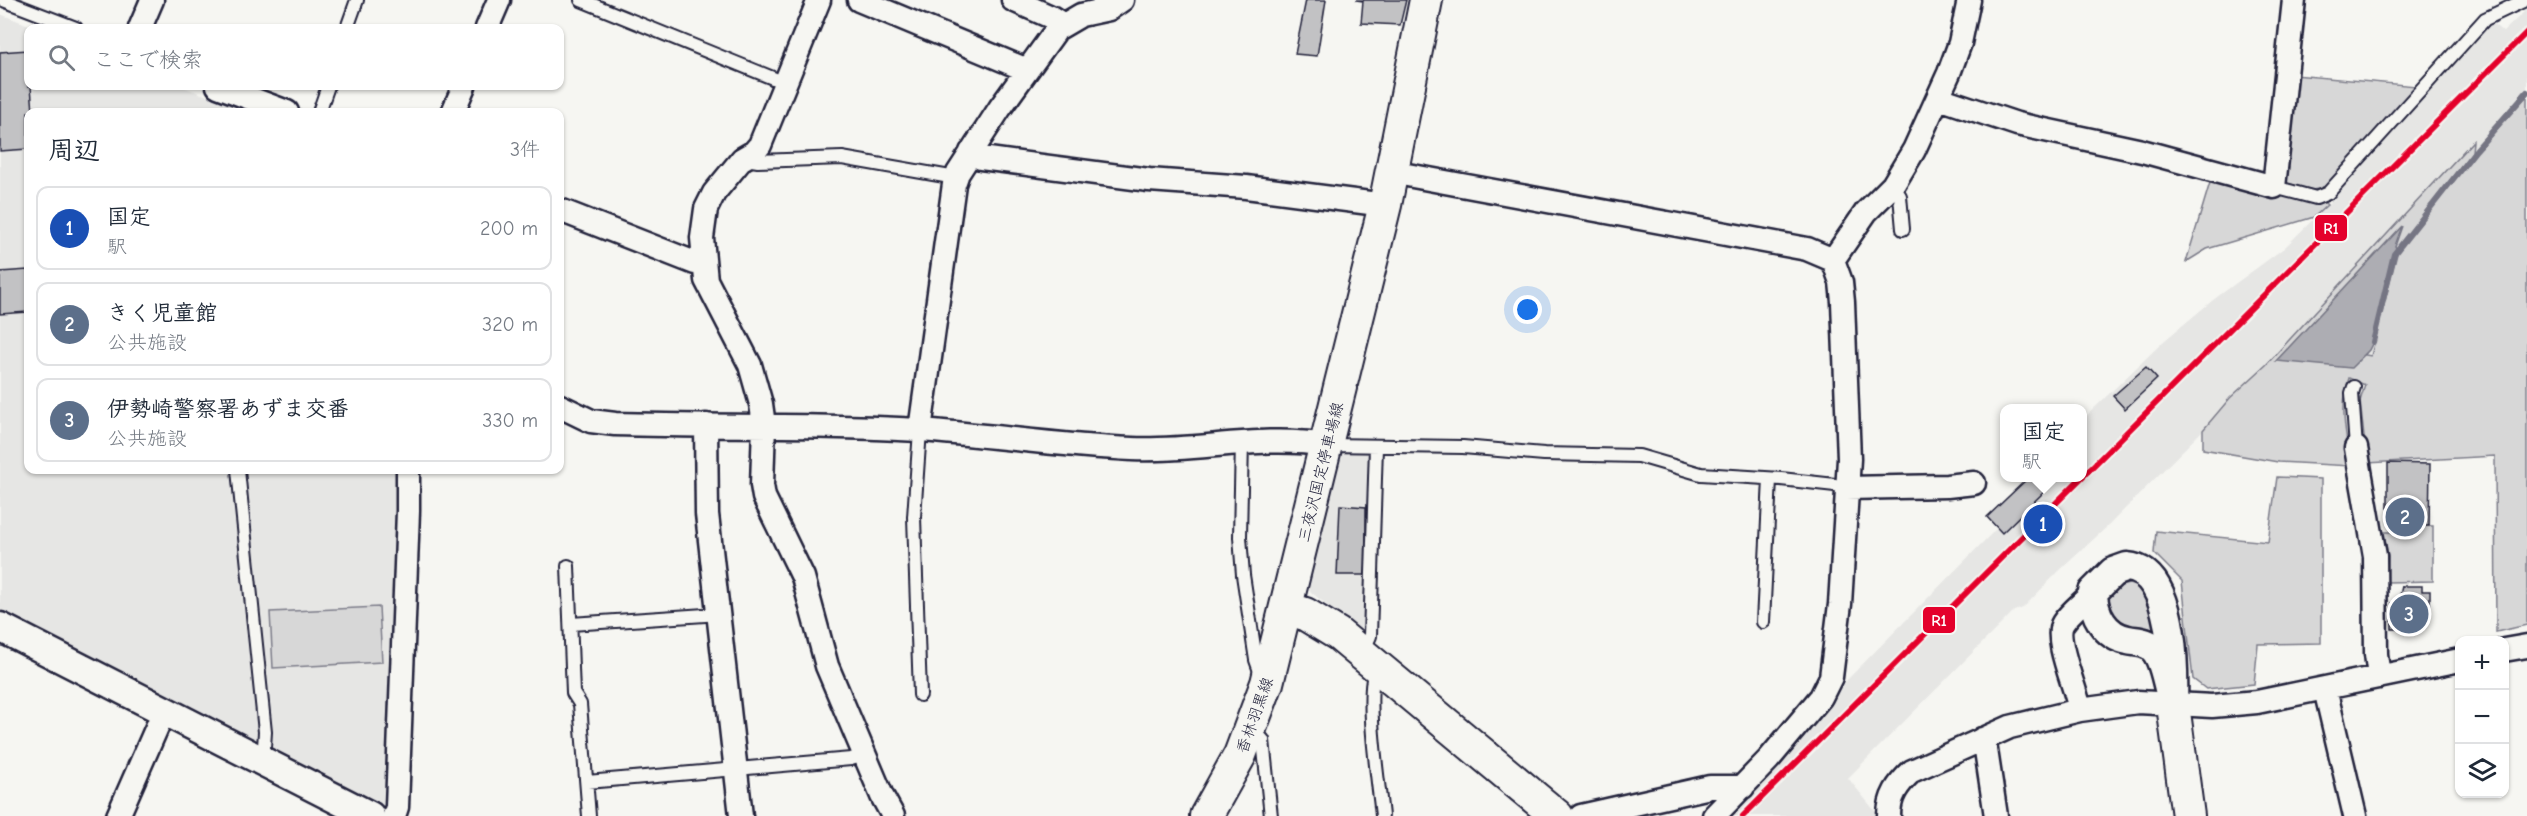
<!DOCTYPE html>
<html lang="ja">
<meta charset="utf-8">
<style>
:root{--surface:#fff;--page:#f2f2f3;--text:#1f2937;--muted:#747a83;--line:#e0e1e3;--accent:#1f6fb2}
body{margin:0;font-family:"Comic Neue","Klee One",sans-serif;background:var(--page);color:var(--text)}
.controls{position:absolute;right:18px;bottom:18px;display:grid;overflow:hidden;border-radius:12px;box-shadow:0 2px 4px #0004}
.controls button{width:54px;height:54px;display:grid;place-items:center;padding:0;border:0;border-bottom:2px solid var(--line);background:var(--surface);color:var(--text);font:30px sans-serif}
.you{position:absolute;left:1528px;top:310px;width:21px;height:21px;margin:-15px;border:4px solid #fff;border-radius:50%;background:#1a73e8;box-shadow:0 0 0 9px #1a73e833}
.badge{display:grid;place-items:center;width:39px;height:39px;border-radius:50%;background:var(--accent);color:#fff;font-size:20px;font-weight:700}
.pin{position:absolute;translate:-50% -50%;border:3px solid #fff;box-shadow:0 2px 6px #0006}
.popup{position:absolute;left:2000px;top:404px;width:87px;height:78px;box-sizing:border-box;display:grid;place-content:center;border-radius:12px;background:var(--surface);filter:drop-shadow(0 2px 4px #0005);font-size:20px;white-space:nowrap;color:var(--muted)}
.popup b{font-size:22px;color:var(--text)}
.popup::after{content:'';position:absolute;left:50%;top:100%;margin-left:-12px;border:12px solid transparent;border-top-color:var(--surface)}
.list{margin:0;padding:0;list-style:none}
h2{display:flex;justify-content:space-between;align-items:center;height:78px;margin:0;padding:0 24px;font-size:26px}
h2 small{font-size:20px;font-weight:400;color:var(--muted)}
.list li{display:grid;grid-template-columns:39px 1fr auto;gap:18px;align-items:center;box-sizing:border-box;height:84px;margin:0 12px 12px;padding:0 12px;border:2px solid var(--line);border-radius:12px}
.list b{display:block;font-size:22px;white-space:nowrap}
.list p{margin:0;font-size:20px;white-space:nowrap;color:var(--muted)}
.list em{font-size:20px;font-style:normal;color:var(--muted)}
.icon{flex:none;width:33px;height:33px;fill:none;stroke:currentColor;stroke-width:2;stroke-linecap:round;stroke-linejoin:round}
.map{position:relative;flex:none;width:2527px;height:816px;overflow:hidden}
.search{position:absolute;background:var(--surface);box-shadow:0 2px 4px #0004;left:24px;top:24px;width:540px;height:66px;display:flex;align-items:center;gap:15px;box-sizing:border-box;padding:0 21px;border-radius:12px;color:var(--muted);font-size:22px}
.panel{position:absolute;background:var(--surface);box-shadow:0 2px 4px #0004;left:24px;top:108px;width:540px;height:366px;border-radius:12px}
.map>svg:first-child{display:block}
.built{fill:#e6e6e4}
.green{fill:#d7d7d7;stroke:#7c7c89;stroke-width:1.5}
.water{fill:#adadb3;stroke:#757583;stroke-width:1.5}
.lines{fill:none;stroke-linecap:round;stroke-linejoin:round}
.stream{stroke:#757583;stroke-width:6}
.building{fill:#c2c2c4;stroke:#22223b;stroke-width:1.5}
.service-casing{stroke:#22223b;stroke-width:16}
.minor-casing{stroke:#22223b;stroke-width:27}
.tertiary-casing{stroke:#22223b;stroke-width:33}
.secondary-casing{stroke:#22223b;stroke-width:36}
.service{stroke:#f6f6f2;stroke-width:12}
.minor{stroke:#f6f6f2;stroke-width:22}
.tertiary{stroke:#f6f6f2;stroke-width:28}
.secondary{stroke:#f6f6f2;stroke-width:32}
.rail-1-casing{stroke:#f6f6f2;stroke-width:10}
.rail-1{stroke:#e4002b;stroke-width:6}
.labels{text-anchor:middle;stroke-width:5;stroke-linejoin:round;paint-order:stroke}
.street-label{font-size:16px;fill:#22223b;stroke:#f6f6f2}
.line-badge{stroke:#f6f6f2;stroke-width:2}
.badge-label{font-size:16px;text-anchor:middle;font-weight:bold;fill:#fff}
</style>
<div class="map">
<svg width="2527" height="816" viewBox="0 0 2527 816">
<rect width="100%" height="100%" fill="#f6f6f2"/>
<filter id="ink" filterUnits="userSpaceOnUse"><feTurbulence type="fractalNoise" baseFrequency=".0167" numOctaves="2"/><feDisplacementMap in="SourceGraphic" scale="12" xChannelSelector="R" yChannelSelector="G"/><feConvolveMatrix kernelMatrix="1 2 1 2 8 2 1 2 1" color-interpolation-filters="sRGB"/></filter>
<g filter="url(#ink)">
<path class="built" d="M 2527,9 L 2527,96 L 2477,151 L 2398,250 L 2371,356 L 2230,398 L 2203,430 L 2109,525 L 2059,571 L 2023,608 L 2014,611 L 1848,778 L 1879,816 L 1731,816 L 1762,784 L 1836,697 L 1844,683 L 1997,528 L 1987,517 L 2028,478 L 2082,478 L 2082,420 L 2165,340 L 2213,300 L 2284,248 L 2335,198 L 2333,195 L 2492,23 L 2503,32 Z
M 0,14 L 37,28 L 28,28 L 28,86 L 181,86 L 249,112 L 28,112 L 28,470 L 396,470 L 388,801 L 380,808 L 0,611 Z
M 1337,451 L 1369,452 L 1362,634 L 1311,592 L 1307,585 Z"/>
<path class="green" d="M 2294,75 L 2417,86 L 2324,188 L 2312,190 L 2287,183 L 2282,174 Z
M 2527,96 L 2527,625 L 2496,632 L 2495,456 L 2367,463 L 2360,401 L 2365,385 L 2349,378 C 2339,406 2346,437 2351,466 L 2278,462 L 2203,449 L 2203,430 L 2230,398 L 2266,365 L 2473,141 L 2472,152 L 2395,251 L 2371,342 L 2365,355 L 2371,356 L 2398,250 L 2477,151 Z
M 2212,176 L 2317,203 L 2324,202 L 2327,205 L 2314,217 L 2207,249 L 2186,262 Z
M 2277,477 L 2321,479 L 2321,643 L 2258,644 L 2254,684 L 2206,689 L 2193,679 L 2182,581 L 2154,553 L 2156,531 L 2268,542 Z
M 2394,525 L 2433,526 L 2433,581 L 2387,582 L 2388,556 L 2384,532 L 2394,532 Z
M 2129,584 L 2143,588 L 2159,634 L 2121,627 C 2111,610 2097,590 2129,584 Z
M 379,607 L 382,662 L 273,668 L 270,612 Z"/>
<path class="water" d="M 2402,226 L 2395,246 L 2397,250 L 2373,342 L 2369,350 L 2351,368 L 2276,361 Z"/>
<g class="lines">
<path class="stream" d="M 2373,342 L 2394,254 L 2476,150 L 2527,92"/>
</g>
<path class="building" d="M 1306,0 L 1326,0 L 1317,56 L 1295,54 Z
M 1356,0 L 1406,0 L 1400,25 L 1361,23 L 1363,1 Z
M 28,50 L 28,86 L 31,86 L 33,112 L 28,112 L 28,149 L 0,151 L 0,52 Z
M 28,270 L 28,312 L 0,314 L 0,272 Z
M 2146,367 L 2157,379 L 2125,409 L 2113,396 Z
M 2388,463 L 2430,464 L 2429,526 L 2394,525 L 2394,508 L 2388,508 Z
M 2028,478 L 2033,478 L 2045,491 L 2002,533 L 1987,517 Z
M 1340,505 L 1366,507 L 1366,575 L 1337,575 Z
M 2402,586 L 2422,586 L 2422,591 L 2430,591 L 2430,610 L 2408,610 L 2408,629 L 2392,629 L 2392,603 L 2402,604 L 2402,600 L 2399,600 Z"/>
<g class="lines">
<defs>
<path id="service" d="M 3,0 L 76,28
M 581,0 L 785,83
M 347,28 L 357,0
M 319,112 L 328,86
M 746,159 L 758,161 L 842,158 L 956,178
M 1893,185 L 1900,196 L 1903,229
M 2274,187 L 2316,198 L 2328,193 L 2485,19 L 2525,0
M 2354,387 L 2352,393 L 2356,448
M 920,430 L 914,517 L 920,695
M 1242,441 L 1240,537 L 1243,575 L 1256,660 L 1261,674
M 1328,445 L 1463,447 L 1544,454 L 1639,456 L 1701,474 L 1781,479 L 1835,485 L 1847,488
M 238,470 L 265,732 L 264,747 L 258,759
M 568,566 L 573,693 L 580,704 L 589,816
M 1763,622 L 1770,479
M 571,624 L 720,614
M 1363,652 L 1370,636 L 1376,447
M 1376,669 C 1364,692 1379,786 1382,816
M 1253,729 L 1263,740 L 1271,816
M 587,782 L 851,759 L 864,755"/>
<path id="minor" d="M 819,0 L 760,145 L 754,152 L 742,159 L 714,193 L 706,209 L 702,238 L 706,280 L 750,365 L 761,404 L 764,425 L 762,485 L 764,497 L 803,577 L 827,666 L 882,796 L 893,816
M 859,0 L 1027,70
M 1013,0 L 1051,17 L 1062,24
M 140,28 L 152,0
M 487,28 L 499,0
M 218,86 L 287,112
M 1939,98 L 2017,124 L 2142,151 L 2274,187 L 2294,0
M 453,112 L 464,86
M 971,152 L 981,158 L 1149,180 L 1246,187 L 1385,205
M 1391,172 L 1807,249 L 1833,260 L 1841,282 L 1843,302 L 1849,459 L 1840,604 L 1831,677 L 1821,697 L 1769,759 L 1714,816
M 560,210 L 695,263 L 704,261
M 1833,260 L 1866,212 L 1893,185 L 1914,150 L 1949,73 L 1960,43 L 1969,0
M 560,406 L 591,421 L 615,424 C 716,427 818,424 919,430 C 990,435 1061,446 1132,449 C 1198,452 1259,434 1327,445
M 706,425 L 707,514 L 741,816
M 920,430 L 954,184 L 958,173 L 1000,108 L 1057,29 L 1081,15 L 1109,9 L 1122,0
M 2356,448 L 2375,556 L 2376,654 L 2379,677
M 1847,488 L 1947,486 L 1974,483
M 2504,650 L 2527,646
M 2325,689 L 2355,816
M 2080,710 C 2077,691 2053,638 2063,623 C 2070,612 2084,602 2093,592
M 1982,739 L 1986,750 L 1996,816
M 118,816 L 164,711
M 394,816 L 397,807 L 408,511 L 408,470
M 1581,816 L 1710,787 L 1743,787
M 1889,816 C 1889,796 1898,784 1912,771 L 2010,727 L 2080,710 L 2138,702 L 2212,706 L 2257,702 L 2460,660"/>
<path id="tertiary" d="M 2127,567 C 2175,570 2174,671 2173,705 C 2168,689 2165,660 2154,649 C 2147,641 2137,642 2128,640 C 2105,636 2093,614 2093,592 L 2113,572 Z
M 0,627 L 370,816"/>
<path id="secondary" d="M 1286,608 L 1305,614 L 1338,634 L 1557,816
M 2173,705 L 2188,816
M 1206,816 L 1240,755 L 1267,683 L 1385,205 L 1426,0"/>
</defs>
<use href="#service" class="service-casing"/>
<use href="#minor" class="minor-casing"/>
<use href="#tertiary" class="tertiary-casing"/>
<use href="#secondary" class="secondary-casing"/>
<use href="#service" class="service"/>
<use href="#minor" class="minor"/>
<use href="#tertiary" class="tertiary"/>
<use href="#secondary" class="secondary"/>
<defs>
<path id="rail-1" d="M 1743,816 L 2527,32"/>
</defs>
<use href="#rail-1" class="rail-1-casing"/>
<use href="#rail-1" class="rail-1"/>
</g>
</g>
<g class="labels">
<g class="street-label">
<text transform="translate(1320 472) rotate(-76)" y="6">三夜沢国定停車場線</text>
<text transform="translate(1254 715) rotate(-70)" y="6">香林羽黒線</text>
</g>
</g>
<g class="line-badge">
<rect x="2314" y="214" width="34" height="28" rx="6" fill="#e4002b"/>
<rect x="1922" y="606" width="34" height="28" rx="6" fill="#e4002b"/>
</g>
<g class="badge-label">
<text x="2331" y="234">R1</text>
<text x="1939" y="626">R1</text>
</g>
</svg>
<div class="controls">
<button>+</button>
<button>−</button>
<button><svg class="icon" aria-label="layers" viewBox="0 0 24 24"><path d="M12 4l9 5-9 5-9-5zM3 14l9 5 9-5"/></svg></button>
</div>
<div class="you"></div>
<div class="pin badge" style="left:2043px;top:524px;background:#1a4fb4">1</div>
<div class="popup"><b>国定</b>駅</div>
<div class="pin badge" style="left:2405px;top:517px;background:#5c6f8a">2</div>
<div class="pin badge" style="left:2409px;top:614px;background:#5c6f8a">3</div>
<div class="search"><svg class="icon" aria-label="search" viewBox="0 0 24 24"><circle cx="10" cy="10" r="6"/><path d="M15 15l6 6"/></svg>ここで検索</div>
<section class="panel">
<h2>周辺<small>3件</small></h2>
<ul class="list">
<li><span class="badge" style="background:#1a4fb4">1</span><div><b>国定</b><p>駅</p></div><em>200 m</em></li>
<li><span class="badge" style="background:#5c6f8a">2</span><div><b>きく児童館</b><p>公共施設</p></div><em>320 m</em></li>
<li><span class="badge" style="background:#5c6f8a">3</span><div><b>伊勢崎警察署あずま交番</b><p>公共施設</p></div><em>330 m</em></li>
</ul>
</section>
</div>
